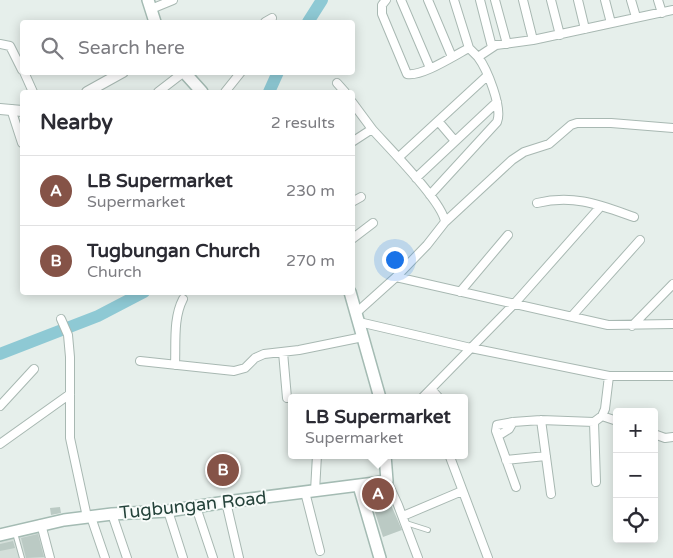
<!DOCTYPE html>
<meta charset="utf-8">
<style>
:root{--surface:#fff;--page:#f2f2f3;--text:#2b2b33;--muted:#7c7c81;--line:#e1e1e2;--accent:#855347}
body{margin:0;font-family:"Varela Round",sans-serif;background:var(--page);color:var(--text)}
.controls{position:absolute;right:15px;bottom:15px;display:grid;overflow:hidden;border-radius:5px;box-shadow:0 2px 12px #0003}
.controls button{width:45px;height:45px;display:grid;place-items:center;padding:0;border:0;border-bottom:1px solid var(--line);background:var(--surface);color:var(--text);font:25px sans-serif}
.you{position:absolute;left:394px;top:259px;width:18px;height:18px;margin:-12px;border:4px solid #fff;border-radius:50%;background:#1a73e8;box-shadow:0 0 0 8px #1a73e833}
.badge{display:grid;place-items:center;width:32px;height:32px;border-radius:50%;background:var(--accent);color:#fff;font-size:16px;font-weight:700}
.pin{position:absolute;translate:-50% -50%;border:2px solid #fff;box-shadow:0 1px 5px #0006}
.popup{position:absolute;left:288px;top:394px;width:180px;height:65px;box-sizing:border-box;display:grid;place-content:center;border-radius:5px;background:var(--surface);filter:drop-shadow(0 1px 4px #0005);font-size:16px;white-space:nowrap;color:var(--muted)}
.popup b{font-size:19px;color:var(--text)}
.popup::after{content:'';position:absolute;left:50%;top:100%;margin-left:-10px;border:10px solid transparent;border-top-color:var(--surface)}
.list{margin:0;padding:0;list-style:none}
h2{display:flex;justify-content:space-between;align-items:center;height:65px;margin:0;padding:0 20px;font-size:21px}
h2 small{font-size:16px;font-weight:400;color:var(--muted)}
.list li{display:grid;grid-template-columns:32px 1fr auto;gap:15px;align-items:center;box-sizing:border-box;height:70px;padding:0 20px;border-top:1px solid var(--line)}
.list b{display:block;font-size:19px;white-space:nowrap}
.list p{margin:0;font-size:16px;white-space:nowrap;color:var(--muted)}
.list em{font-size:16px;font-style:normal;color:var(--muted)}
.icon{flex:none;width:28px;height:28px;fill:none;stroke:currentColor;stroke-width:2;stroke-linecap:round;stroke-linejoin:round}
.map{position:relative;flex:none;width:673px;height:558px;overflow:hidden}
.search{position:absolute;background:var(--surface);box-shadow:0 2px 12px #0003;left:20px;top:20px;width:335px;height:55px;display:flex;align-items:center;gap:12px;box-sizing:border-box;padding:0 18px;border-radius:5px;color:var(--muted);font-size:19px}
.panel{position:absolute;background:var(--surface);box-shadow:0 2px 12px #0003;left:20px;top:90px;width:335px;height:205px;border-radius:5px}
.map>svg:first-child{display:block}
.built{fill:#d4dfda}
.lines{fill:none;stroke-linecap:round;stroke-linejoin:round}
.river{stroke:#8ec9d4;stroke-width:12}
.building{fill:#bbcac4}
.service-casing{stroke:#a8b8b2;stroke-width:6}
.minor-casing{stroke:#a8b8b2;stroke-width:10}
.tertiary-casing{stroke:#a8b8b2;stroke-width:12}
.secondary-casing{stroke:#a4bbb3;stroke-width:14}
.service{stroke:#fff;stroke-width:4}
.minor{stroke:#fff;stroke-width:8}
.tertiary{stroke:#fff;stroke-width:10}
.secondary{stroke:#fff;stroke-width:11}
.labels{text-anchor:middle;stroke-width:4;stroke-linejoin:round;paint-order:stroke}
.street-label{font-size:18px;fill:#24423a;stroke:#f7fbf9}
</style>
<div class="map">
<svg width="673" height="558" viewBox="0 0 673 558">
<rect width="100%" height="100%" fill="#e6efeb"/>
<path class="built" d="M 39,529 L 47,558 L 0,558 L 0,540 Z"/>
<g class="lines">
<path class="river" d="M 308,22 L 322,0
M 269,92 L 278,72
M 0,354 L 98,316 L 144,292"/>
</g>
<path class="building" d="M 384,489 L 402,530 L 383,537 L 371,500 L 376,491 Z
M 60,507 L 61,513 L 51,515 L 50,508 Z
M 38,534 L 44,557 L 26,558 L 21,538 Z
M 13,541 L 15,548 L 0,551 L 0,544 Z"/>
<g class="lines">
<defs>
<path id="service" d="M 406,523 L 428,530
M 15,533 L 22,558"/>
<path id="minor" d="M 386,0 L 382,5 L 382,14 L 407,74 C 422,77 455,55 469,48 L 478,57
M 401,0 L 430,68
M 428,0 L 452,57
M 454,0 L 469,48
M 480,0 L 492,47
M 495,0 L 507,44
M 523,0 L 533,40
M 551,0 L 560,35
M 578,0 L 585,29
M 605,0 L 611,23
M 631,0 L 636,17
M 658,0 L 662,13
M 151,9 L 173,0
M 265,22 L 272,18
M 0,44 L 10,46 L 22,70
M 24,72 L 33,92
M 337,83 L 345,92
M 158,92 L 184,72
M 225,92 L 241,72
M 352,102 L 372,129 L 352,142
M 11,109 L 22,143
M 438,121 L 455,141
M 399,157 L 487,76
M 416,178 L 497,102
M 430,195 L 497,122 C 503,108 487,69 478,57 L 496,45 L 533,40 L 673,10
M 352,202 L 361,197
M 537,203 C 574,194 600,205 634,217
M 445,222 L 512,160 L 524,152 L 549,144 L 571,125 L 577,123 L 611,123 L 673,128
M 352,239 L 373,223
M 396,277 L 608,325 L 673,324
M 460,292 L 508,235
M 356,313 L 396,277 L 427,245 L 445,222 C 443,202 387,146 372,129
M 572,316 L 640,240
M 61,319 L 68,335 L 70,357 L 70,438 L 87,517
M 359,322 L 471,348 L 609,376 L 673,376
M 632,326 L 673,284
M 283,352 L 287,398
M 140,361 L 234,371 L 245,368 L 255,358 L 264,354 L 299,350 L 363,337
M 175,365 C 176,343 173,318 183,299
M 431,389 L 439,398
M 422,398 L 515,303 L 601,206
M 0,406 L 34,369
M 602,416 L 617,421
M 541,420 L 551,494
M 594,422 L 596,482
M 654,434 L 665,438 L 673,437
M 498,436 L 509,429 L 513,422
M 0,444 L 70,394
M 450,457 L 488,558
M 506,460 L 546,456
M 387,481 L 398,505 L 418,558
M 516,487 L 496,431 L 497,425 L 513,422 L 541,420 L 594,422 L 602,416 L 605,409 L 609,376
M 315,491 L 317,455
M 305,492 L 320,551
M 226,502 L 239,558
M 196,507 L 213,558
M 168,511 L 183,558
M 112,514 L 127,558
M 403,516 L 462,491
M 91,517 L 105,558
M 41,524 L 50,558"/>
<path id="tertiary" d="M 87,92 L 123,72
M 0,109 L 22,111"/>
<path id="secondary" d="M 148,0 L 155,22
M 184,72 L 202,92
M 350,292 L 380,398
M 359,486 L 380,558
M 0,535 L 64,520 L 112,514 L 168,511 L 226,502 L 375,483 L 387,481 L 385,455"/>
</defs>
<use href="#service" class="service-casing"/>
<use href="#minor" class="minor-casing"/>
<use href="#tertiary" class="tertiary-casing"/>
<use href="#secondary" class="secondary-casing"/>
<use href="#service" class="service"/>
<use href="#minor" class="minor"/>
<use href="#tertiary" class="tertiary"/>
<use href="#secondary" class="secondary"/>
</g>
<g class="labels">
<g class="street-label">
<text transform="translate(193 505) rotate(-6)" y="6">Tugbungan Road</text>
</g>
</g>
</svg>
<div class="controls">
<button>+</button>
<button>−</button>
<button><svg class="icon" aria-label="locate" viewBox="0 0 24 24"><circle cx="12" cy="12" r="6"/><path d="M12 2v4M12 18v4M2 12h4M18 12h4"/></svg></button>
</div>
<div class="you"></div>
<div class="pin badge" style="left:378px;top:494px">A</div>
<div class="popup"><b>LB Supermarket</b>Supermarket</div>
<div class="pin badge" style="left:223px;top:470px">B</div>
<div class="search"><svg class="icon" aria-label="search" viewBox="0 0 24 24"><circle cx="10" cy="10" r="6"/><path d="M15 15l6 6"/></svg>Search here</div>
<section class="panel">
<h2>Nearby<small>2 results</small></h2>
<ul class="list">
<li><span class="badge">A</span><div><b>LB Supermarket</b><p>Supermarket</p></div><em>230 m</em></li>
<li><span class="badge">B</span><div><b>Tugbungan Church</b><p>Church</p></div><em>270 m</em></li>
</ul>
</section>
</div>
